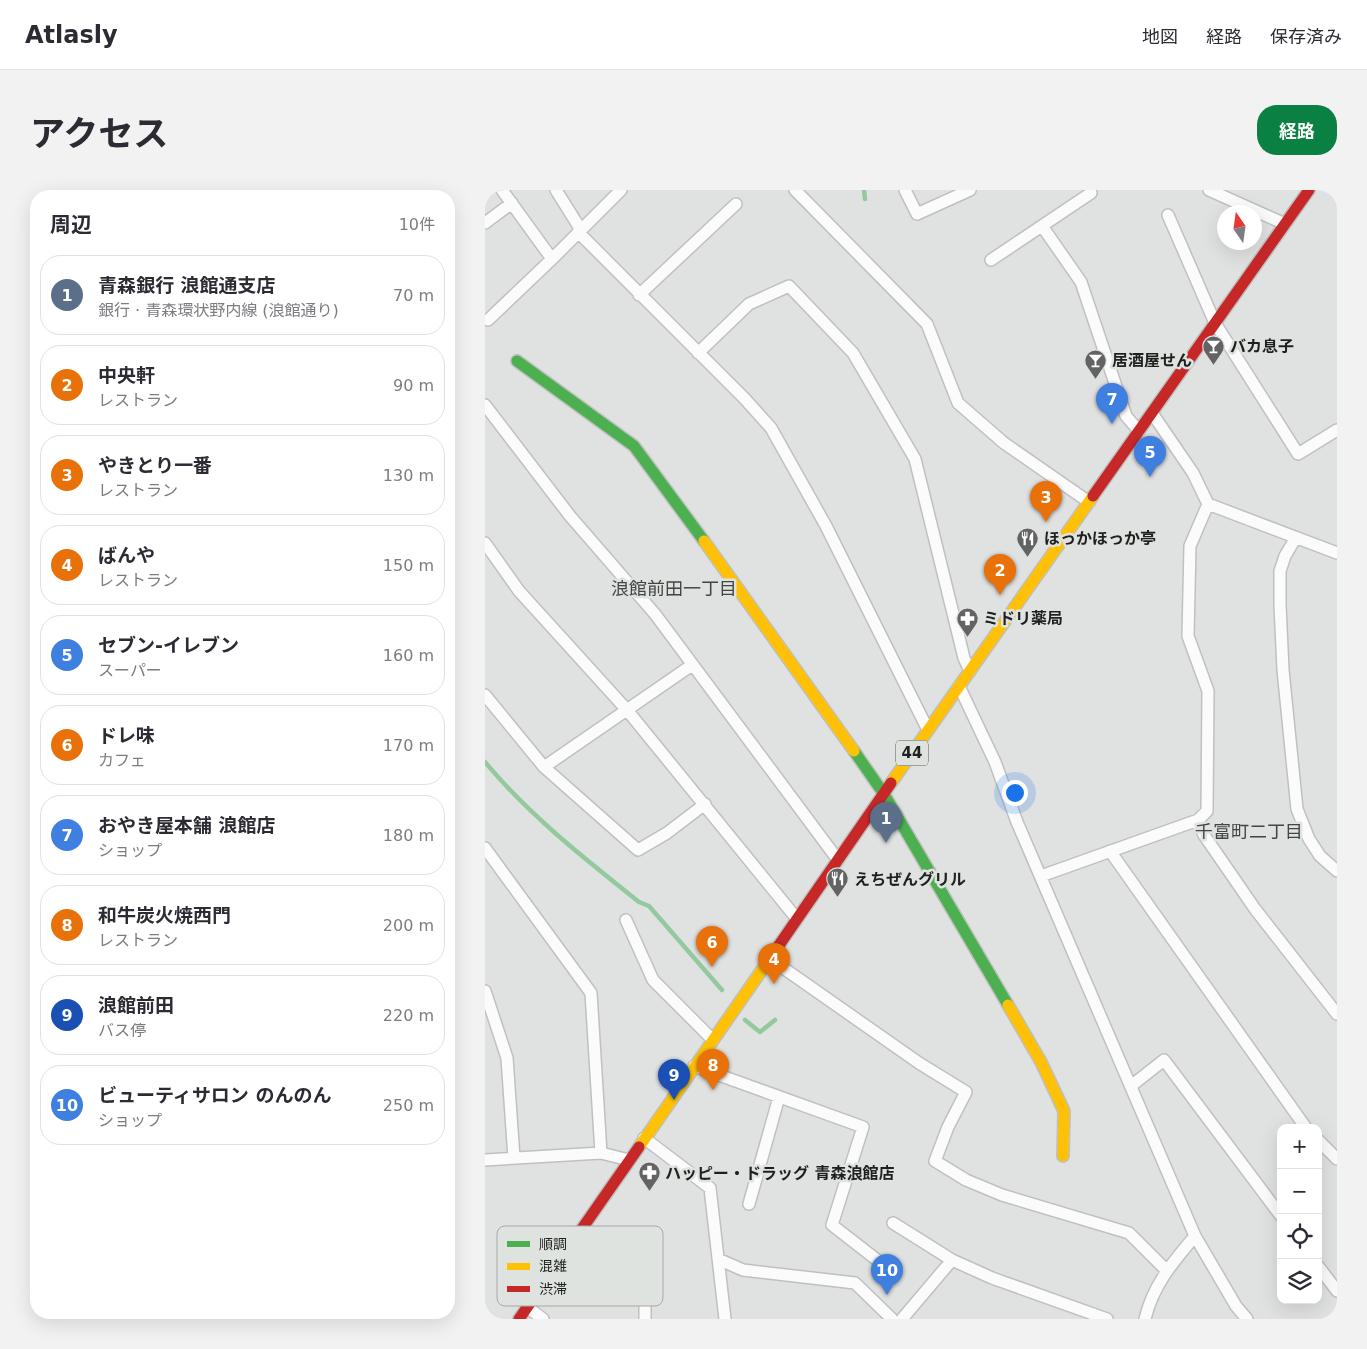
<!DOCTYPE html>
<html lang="ja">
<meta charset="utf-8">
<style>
:root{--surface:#fff;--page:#f2f2f3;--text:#2b2b33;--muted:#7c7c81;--line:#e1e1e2;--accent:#0b8043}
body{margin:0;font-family:"DejaVu Sans","Noto Sans JP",sans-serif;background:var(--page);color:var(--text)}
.controls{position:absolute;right:15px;bottom:15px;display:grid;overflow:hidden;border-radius:10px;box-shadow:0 5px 20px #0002}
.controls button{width:45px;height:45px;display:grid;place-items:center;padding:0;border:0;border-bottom:1px solid var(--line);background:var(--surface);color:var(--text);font:25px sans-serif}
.compass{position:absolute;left:732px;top:15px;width:45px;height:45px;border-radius:50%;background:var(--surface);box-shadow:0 5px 20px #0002;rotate:347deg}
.you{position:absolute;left:529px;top:602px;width:18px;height:18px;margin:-12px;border:4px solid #fff;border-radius:50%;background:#1a73e8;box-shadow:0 0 0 8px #1a73e833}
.badge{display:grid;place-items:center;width:32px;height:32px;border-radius:50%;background:var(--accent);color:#fff;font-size:16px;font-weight:700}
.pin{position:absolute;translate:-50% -41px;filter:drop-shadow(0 1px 2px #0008)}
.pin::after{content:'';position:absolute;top:26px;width:18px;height:15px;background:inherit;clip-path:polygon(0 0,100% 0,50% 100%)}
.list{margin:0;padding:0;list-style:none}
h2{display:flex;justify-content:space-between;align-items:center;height:65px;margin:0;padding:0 20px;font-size:21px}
h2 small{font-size:16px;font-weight:400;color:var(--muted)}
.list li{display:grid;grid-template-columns:32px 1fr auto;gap:15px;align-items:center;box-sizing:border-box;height:80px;margin:0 10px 10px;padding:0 10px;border:1px solid var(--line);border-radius:20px}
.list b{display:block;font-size:19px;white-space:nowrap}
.list p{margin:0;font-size:16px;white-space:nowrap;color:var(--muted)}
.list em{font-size:16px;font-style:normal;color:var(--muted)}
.icon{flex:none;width:28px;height:28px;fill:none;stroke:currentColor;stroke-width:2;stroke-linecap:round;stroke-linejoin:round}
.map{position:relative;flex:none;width:852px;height:1129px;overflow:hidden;border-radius:20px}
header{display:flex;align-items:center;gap:30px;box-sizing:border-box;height:70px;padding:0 25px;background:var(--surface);border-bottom:1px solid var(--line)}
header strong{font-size:24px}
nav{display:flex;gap:28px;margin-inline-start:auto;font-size:18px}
.intro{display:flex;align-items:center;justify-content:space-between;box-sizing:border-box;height:120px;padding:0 30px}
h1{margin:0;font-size:35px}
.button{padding:12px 22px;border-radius:20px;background:var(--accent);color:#fff;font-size:18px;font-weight:700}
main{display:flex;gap:30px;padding:0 30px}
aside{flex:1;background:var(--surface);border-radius:20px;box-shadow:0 5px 20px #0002}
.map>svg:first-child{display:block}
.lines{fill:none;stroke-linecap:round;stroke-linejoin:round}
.stream{stroke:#94c9a0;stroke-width:4.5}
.street-casing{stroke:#bfc0bf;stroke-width:14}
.fast-casing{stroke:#bfc0bf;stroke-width:14}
.slow-casing{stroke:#bfc0bf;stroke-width:14}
.jam-casing{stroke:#bfc0bf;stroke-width:14}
.street{stroke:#fafbfa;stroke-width:11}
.fast{stroke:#4caf50;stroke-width:11}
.slow{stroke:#ffc107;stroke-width:11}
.jam{stroke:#c62828;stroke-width:11}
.labels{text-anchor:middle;stroke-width:5;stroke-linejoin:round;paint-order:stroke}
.shield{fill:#dfe3e0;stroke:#585a58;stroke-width:1}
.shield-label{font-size:15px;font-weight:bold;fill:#1e1f1e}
.poi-label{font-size:16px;font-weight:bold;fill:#1e1f1e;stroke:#dfe3e0;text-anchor:start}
.neighbourhood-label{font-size:18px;fill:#424543;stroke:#dfe3e0}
.key{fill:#dfe3e0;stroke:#a5a8a6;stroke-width:1}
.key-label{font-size:14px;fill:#1e1f1e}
</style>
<header>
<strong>Atlasly</strong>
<nav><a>地図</a><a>経路</a><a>保存済み</a></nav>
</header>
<div class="intro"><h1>アクセス</h1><a class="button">経路</a></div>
<main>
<aside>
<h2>周辺<small>10件</small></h2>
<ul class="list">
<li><span class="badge" style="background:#5c6f8a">1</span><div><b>青森銀行 浪館通支店</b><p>銀行 · 青森環状野内線 (浪館通り)</p></div><em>70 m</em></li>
<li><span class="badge" style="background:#e8710a">2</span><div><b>中央軒</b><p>レストラン</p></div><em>90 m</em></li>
<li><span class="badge" style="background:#e8710a">3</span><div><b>やきとり一番</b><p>レストラン</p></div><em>130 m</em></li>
<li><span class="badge" style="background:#e8710a">4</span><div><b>ばんや</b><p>レストラン</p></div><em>150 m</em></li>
<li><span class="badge" style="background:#3f7fe0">5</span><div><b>セブン-イレブン</b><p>スーパー</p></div><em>160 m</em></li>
<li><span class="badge" style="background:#e8710a">6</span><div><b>ドレ味</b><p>カフェ</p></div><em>170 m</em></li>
<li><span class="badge" style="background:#3f7fe0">7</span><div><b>おやき屋本舗 浪館店</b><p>ショップ</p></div><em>180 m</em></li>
<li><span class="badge" style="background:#e8710a">8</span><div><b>和牛炭火焼西門</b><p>レストラン</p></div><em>200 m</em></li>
<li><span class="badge" style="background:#1a4fb4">9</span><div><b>浪館前田</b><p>バス停</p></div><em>220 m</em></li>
<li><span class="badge" style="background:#3f7fe0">10</span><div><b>ビューティサロン のんのん</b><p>ショップ</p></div><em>250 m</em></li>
</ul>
</aside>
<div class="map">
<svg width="852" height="1129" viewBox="0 0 852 1129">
<rect width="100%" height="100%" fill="#e0e2e1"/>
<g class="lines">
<path class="stream" d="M 379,0 L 380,9
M 0,572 C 45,626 99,668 154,712 L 164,716 L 237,800
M 260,830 L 275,842 L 290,830"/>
<defs>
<path id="street" d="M 17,0 L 67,69 L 136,0
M 71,0 L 96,40
M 310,0 L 442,134 L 473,213 L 519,253 L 604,312
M 420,0 L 432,24 L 485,0
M 724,0 L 800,34
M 683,25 L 730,133 L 813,264 L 852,240
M 0,33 L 27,13
M 557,36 L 596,92 L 641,226 L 654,241
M 93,42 L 260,209 L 286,238 L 341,336 L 443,540
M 506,70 L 606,3
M 154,105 L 251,14
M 3,130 L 67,69
M 213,163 L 264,114 L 304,96 L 368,163 L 430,269 L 479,468 L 485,481
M 0,215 L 85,326 L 170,424 L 353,670
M 667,223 L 708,283 L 723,314 L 852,363
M 810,349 L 800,366 L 795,381 L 795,415 L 798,480 L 812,619 L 824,649 L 835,666 L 852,681
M 0,353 L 34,401 L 142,520 L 312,729
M 474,496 L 510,572 L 532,632 L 710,1046 L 751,1116 L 762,1129
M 0,505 L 59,577 L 153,660 L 182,643 L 220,614
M 59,577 L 207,475
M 713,630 L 719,645 L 770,719 L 852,824
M 0,658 L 106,803 L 116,963 L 144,970
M 625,661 L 821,938
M 556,686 L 713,630 L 722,621 L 723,501 L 703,446 L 705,356 L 723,314
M 141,730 L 168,790 L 228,850
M 284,768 L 434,873 L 481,902 L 463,937 L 450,971 L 481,990 L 517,1005 L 644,1043 L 681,1080
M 0,801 L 22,868 L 29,968
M 209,876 L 378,937 L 347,1035 L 405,1080
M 646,896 L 679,870 L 796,1026
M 159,948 L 225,998 L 240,1129
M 833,950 L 852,969
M 0,970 L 116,963
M 264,1014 L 294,907
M 408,1033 L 467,1070
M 233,1069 L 258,1080 L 370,1093 L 407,1129
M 833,1076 L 852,1101
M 42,1117 L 58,1129
M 160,1129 L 160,1085
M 417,1129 L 467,1070 L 507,1088 L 622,1129
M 660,1129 C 668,1095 688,1072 710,1046"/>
<path id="fast" d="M 32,171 L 149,256 L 219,351
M 369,561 L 399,604 L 523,815"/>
<path id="slow" d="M 219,351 L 369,561
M 406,593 L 608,306
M 523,815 L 556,872 L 579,921 L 578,966
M 154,957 L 290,761"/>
<path id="jam" d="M 608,306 L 824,0
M 290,761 L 406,593
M 34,1129 L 154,957"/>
</defs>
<use href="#street" class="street-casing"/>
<use href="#fast" class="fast-casing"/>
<use href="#slow" class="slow-casing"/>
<use href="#jam" class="jam-casing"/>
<use href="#street" class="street"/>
<use href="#fast" class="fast"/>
<use href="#slow" class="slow"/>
<use href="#jam" class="jam"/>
</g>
<defs>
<symbol id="bar-pin" viewBox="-11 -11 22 30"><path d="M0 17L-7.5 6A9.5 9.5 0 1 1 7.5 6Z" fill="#626362" stroke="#dfe3e0"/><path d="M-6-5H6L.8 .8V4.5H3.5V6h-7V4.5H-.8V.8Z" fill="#fff"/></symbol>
<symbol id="restaurant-pin" viewBox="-11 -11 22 30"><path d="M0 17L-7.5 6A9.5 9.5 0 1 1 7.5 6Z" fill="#626362" stroke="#dfe3e0"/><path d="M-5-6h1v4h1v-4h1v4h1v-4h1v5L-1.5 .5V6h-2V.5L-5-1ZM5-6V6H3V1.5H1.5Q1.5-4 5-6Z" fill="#fff"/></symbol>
<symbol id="pharmacy-pin" viewBox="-11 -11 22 30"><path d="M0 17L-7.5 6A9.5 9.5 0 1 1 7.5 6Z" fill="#626362" stroke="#dfe3e0"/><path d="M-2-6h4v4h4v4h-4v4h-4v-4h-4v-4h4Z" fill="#fff"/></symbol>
</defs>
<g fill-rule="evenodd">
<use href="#bar-pin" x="716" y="144" width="25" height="34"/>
<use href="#bar-pin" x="598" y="158" width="25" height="34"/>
<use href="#restaurant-pin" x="530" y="336" width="25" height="34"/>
<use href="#pharmacy-pin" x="470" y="416" width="25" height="34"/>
<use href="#restaurant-pin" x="340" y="676" width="25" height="34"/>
<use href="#pharmacy-pin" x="152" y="970" width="25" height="34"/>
</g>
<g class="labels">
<rect class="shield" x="411" y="550.5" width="32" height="25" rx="4"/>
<g class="shield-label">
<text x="427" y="568">44</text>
</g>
<g class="poi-label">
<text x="745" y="162">バカ息子</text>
<text x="627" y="176">居酒屋せん</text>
<text x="559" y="354">ほっかほっか亭</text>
<text x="498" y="434">ミドリ薬局</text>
<text x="369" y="695">えちぜんグリル</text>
<text x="180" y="989">ハッピー・ドラッグ 青森浪館店</text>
</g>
<g class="neighbourhood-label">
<text x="189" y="405">浪館前田一丁目</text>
<text x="764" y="648">千富町二丁目</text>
</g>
</g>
<rect x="12" y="1036" width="166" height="80" rx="8" class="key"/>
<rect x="22" y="1051" width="23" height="6" fill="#4caf50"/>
<rect x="22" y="1073" width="23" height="7" fill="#ffc107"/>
<rect x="22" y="1096" width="23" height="6" fill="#c62828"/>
<g class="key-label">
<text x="54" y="1059">順調</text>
<text x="54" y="1081">混雑</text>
<text x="54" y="1104">渋滞</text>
</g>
</svg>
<div class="controls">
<button>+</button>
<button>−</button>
<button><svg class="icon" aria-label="locate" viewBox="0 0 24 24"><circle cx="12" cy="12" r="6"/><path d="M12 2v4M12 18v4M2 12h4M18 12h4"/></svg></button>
<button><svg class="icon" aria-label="layers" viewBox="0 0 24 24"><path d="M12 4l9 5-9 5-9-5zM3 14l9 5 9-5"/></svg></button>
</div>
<svg class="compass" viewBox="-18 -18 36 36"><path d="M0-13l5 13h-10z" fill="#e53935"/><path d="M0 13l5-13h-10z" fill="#7c7c81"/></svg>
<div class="you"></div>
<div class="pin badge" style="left:401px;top:653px;background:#5c6f8a">1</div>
<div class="pin badge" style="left:515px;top:405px;background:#e8710a">2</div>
<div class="pin badge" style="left:561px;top:332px;background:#e8710a">3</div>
<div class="pin badge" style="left:289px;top:794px;background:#e8710a">4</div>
<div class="pin badge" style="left:665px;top:287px;background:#3f7fe0">5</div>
<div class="pin badge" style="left:227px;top:777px;background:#e8710a">6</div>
<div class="pin badge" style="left:627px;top:234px;background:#3f7fe0">7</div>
<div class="pin badge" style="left:228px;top:900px;background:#e8710a">8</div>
<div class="pin badge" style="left:189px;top:910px;background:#1a4fb4">9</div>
<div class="pin badge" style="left:402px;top:1105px;background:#3f7fe0">10</div>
</div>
</main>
